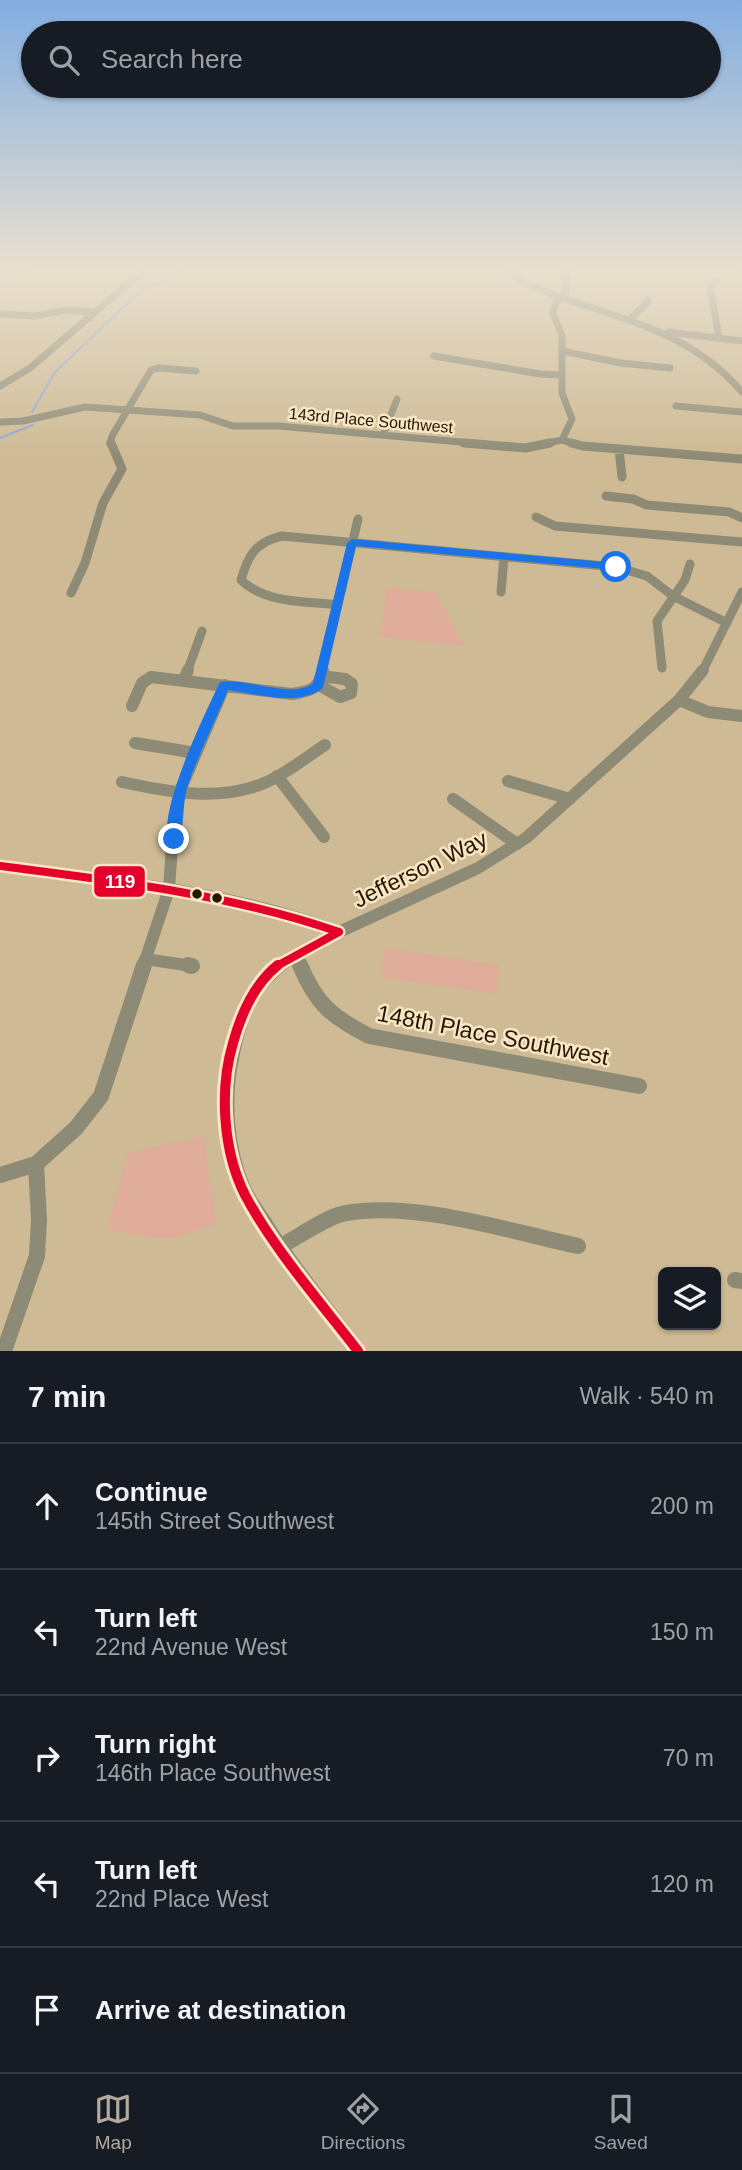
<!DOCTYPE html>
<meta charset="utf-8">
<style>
:root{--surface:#171b24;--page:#20242c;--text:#f1f3f6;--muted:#9ea1a6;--line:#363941;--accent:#b0aa9f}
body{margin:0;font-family:Helvetica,sans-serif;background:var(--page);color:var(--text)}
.controls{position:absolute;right:21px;bottom:21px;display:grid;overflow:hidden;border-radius:10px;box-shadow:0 2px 5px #0004}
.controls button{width:63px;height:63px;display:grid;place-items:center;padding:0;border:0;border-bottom:2px solid var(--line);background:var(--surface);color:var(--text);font:35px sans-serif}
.stop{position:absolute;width:21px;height:21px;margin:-16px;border:5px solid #1a73e8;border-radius:50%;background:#fff}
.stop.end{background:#1a73e8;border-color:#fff;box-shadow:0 2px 7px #0008}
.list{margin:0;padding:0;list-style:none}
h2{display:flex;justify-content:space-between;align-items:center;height:91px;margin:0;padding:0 28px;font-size:30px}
h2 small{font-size:23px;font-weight:400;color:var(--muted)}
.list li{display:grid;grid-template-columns:46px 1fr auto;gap:21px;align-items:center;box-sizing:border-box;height:126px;padding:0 28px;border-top:2px solid var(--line)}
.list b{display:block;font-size:26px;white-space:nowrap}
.list p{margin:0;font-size:23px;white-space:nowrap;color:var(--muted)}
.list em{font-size:23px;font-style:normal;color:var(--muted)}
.icon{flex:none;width:38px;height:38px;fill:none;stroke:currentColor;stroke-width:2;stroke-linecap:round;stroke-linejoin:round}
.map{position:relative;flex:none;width:742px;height:1351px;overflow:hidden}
.search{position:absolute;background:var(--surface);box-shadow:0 2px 5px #0004;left:21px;right:21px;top:21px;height:77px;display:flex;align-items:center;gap:18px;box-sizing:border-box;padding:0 24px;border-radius:38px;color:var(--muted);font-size:26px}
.sheet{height:721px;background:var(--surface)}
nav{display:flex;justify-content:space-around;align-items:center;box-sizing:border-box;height:98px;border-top:2px solid var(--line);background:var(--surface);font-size:19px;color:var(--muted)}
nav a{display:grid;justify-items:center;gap:4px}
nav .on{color:var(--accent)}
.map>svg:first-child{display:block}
.green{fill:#dfad9a}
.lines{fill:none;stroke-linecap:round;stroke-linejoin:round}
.stream{stroke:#8da5d6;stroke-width:2}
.minor-far3{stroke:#8d8b75;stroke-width:7}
.minor-far2{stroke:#8d8b75;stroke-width:9}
.minor-far1{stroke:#8d8b75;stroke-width:12}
.minor{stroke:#8d8b75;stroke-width:16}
.bus-1-far1-casing{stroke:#f8e6c4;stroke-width:13}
.bus-1-casing{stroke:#f8e6c4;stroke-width:16}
.bus-1-far1{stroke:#e4002b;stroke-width:8}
.bus-1{stroke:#e4002b;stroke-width:10}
.route{fill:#1a73e8}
.bus-dot{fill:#251700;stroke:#f8e6c4;stroke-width:2.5}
.labels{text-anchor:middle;stroke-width:5;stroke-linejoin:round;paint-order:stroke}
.far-street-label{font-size:16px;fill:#251700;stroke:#f8e6c4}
.near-street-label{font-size:23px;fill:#251700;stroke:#f8e6c4}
.line-badge{stroke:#f8e6c4;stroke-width:2.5}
.badge-label{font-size:19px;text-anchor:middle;font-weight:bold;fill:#fff}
</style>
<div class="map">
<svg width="742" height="1351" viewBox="0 0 742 1351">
<rect width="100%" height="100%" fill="#ceba94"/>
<path class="green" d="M 388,587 L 435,592 L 464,646 L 379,637 Z
M 385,948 L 499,965 L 497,994 L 381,977 Z
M 203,1136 L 216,1224 L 169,1239 L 107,1230 L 128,1153 Z"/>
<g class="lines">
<path class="stream" d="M 32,412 L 55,372 L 139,292 L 185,269
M 0,438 L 33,425"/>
<path class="minor-far3" d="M 504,269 C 526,287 552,294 578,303 C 641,324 697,339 742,392
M 0,271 L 16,272 L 27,269
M 717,280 L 710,287 L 719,338
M 0,314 L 34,316 L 67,310 L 95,312
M 630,320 L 649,300
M 669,332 L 742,341
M 562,351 L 621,363 L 670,368
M 434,356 L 540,374 L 561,375
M 0,386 L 30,368 L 145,269
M 676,406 L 742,412
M 0,422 L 23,421 L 85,407 L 200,415 L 233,426 L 278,426 L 484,444
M 383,435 L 397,399
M 562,440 L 572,419 L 562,393 L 562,336 L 553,313 L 555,304 L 565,293 L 568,269
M 110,444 L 112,436 L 151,370 L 159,368 L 196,371
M 542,444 L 562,440 L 577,444"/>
<path class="minor-far2" d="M 464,443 L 525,448 L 550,443
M 571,443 L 583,446 L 742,459
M 619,449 L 622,477
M 606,496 L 633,499 L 647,505 L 729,512 L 742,518
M 536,517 L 555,526 L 742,542
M 501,592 L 504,557
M 71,593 L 85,563 L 103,503 L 122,469 L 111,443
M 338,605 C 305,601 266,604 241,580 C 248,555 256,542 282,536 L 616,567 L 647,576 L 673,596 L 727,623
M 662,668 L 657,621 L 685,580 L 690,564
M 187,672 L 202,631
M 322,672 L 358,519
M 702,672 L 742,592"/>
<path class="minor-far1" d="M 184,680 L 188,670
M 319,685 L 340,697 L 351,693 L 352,684 L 345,679 L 321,676
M 679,700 L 708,712 L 742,716
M 132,706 L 142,683 L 151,677 L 292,694 C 311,691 318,690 323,670
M 135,743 L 196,753
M 277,776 L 324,837
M 508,781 L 570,799
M 122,782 C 164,791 208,800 250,788 C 277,781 302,760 325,745
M 453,799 L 517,844
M 0,866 C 115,881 230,891 339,932
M 296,955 L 301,967
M 145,959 L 192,966
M 143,967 L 169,889 L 174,817 L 180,791 L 225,685
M 277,967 L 339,932 L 478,868 L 526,838 L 679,700 L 703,670"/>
<path class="minor" d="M 188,965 L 192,966
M 279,965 C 250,988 239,1018 232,1053 C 222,1097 225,1147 243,1189 C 248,1200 256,1211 263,1221 C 291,1267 326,1308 358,1351
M 300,965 C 316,1004 332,1017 369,1036 L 639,1086
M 0,1175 L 36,1164 L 76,1128 L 101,1096 L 144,965
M 279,1247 C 297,1238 327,1216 346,1213 C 416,1201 509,1231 578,1246
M 735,1280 L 742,1281
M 4,1351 L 37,1256 L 39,1220 L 36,1164"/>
<defs>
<path id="bus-1-far1" d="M 0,866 C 115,881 229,894 339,932
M 275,967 L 339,932"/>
<path id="bus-1" d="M 278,965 C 254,984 241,1014 233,1043 C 219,1090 223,1151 245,1195 C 273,1248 321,1303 358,1351"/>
</defs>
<use href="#bus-1-far1" class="bus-1-far1-casing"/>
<use href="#bus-1" class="bus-1-casing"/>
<use href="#bus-1-far1" class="bus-1-far1"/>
<use href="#bus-1" class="bus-1"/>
</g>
<linearGradient id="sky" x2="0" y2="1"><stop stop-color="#83aee1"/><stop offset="0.59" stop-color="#e9e0cf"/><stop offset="1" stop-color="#e9e0cf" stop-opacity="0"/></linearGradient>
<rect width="742" height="458" fill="url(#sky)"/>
<path class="route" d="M 352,539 L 616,563 L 621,567 L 616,570 L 356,546 L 323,688 C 299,707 256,694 228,690 C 215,722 198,755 187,788 C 182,806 185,826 178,843 L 169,843 C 157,811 205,714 220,682 C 246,677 292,700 313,683 L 347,543 Z"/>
<g class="bus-dot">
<circle cx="197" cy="894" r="6"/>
<circle cx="217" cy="898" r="6"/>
</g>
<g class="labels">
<g class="far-street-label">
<text transform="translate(371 420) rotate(5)" y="6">143rd Place Southwest</text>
</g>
<g class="near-street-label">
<text transform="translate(420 869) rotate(-26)" y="8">Jefferson Way</text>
<text transform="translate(493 1035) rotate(11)" y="8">148th Place Southwest</text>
</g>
</g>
<rect class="line-badge" x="93" y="865" width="53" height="33" rx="7" fill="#e4002b"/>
<g class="badge-label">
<text x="120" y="888">119</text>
</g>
</svg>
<div class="controls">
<button><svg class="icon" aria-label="layers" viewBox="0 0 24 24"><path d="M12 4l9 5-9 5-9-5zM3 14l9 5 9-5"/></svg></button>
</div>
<div class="stop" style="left:616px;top:567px"></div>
<div class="stop end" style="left:174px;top:839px"></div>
<div class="search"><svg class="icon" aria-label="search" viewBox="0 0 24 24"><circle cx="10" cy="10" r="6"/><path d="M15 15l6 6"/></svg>Search here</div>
</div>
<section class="sheet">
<h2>7 min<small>Walk · 540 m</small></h2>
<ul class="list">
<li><svg class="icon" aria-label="ahead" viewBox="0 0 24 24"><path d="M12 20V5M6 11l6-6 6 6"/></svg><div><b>Continue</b><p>145th Street Southwest</p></div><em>200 m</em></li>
<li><svg class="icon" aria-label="left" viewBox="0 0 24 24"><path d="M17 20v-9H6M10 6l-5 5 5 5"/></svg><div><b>Turn left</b><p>22nd Avenue West</p></div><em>150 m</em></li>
<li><svg class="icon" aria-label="right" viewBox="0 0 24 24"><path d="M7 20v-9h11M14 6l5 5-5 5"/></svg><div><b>Turn right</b><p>146th Place Southwest</p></div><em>70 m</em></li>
<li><svg class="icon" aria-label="left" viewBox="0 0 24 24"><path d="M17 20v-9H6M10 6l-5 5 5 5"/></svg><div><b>Turn left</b><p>22nd Place West</p></div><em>120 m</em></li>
<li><svg class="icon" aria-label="arrive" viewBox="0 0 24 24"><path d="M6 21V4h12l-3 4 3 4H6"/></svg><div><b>Arrive at destination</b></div></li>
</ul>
</section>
<nav>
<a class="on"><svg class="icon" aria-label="map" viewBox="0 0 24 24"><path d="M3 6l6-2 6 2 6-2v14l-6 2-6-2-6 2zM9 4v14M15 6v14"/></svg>Map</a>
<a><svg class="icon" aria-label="directions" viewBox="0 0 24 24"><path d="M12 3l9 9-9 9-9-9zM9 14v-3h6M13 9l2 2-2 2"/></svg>Directions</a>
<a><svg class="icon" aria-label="saved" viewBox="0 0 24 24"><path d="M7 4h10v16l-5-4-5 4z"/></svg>Saved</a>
</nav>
